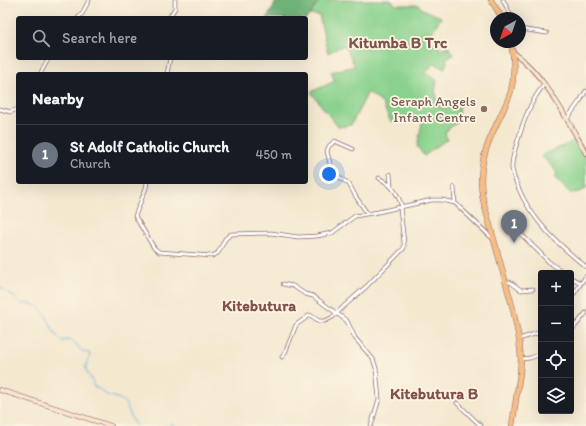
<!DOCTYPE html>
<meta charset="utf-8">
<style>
:root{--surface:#171b24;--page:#20242c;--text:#f1f3f6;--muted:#9ea1a6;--line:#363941;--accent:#7c3aed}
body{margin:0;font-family:Itim,sans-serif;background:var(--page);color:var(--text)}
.controls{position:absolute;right:12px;bottom:12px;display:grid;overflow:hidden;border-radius:4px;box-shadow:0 4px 16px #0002}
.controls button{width:36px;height:36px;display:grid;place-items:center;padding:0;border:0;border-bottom:1px solid var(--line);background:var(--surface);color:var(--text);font:20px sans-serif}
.compass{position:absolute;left:490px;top:12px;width:36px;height:36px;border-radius:50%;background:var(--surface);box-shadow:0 4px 16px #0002;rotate:220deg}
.you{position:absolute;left:329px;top:174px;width:14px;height:14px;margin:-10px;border:3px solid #fff;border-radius:50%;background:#1a73e8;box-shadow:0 0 0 6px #1a73e833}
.badge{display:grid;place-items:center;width:26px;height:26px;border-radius:50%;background:var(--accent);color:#fff;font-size:13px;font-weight:700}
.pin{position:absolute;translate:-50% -33px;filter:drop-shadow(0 1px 2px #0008)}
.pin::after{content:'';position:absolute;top:21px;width:14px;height:12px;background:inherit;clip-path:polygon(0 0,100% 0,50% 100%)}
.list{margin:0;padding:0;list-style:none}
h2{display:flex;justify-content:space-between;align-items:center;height:52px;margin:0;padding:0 16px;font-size:17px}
h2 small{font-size:13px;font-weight:400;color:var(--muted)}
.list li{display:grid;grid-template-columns:26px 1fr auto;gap:12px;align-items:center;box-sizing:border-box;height:60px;padding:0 16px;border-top:1px solid var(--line)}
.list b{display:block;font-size:15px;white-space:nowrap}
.list p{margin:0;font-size:13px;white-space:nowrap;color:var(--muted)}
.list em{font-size:13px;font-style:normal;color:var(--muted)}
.icon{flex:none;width:22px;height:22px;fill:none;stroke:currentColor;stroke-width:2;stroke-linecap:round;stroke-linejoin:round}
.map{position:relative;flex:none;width:586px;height:426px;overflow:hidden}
.search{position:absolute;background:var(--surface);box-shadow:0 4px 16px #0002;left:16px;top:16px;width:292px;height:44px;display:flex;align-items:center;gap:10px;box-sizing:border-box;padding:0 14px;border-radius:4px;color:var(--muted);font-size:15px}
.panel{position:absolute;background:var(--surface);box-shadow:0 4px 16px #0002;left:16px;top:72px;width:292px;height:112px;border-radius:4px}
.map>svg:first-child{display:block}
.green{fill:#89d18c;stroke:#6a785c}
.forest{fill:#6eb378;stroke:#5c6952}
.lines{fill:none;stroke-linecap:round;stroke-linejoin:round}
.stream{stroke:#66b6e1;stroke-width:1}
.street-casing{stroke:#866564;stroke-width:4.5}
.secondary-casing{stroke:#866564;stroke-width:5.5}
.highway-casing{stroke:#866564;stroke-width:6}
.street{stroke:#fff;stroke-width:3}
.secondary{stroke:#fbe5cf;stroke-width:4}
.highway{stroke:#f6be87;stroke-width:5}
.education-dot{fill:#8d6e63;stroke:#fcf5e5;stroke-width:1.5}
.labels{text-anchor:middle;stroke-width:3.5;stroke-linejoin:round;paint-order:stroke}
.education-label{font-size:14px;fill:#785e54;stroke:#fcf5e5;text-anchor:end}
.quarter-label{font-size:16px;font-weight:bold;fill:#825149;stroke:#fcf5e5}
</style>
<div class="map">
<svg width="586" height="426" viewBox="0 0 586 426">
<rect width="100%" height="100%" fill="#fcf5e5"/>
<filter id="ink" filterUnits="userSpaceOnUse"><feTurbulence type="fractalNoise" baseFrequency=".025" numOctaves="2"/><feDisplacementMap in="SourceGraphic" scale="8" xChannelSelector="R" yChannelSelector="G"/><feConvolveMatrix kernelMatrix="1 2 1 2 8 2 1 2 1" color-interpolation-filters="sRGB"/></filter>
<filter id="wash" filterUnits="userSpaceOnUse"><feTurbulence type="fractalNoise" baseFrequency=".012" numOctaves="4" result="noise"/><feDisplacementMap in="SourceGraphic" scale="16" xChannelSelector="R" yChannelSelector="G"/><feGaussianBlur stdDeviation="0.9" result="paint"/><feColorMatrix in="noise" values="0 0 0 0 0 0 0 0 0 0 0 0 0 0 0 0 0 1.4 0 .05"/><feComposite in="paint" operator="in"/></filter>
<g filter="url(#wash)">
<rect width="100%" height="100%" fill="#f4e8cf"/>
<path class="green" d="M 319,0 L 392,0 L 395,5 L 418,5 L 424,10 L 441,17 L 430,35 L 431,43 L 437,45 L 440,49 L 448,46 L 453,55 L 446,58 L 447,62 L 444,69 L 434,63 L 426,72 L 437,81 L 435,91 L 440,108 L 460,106 L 457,122 L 445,132 L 447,139 L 424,156 L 417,146 L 423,118 L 416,116 L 412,122 L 410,117 L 391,122 L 382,103 L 368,92 L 351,125 L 338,127 L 311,92 L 335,81 L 331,72 L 355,66 L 344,45 L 328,53 L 319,15 L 310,15 Z
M 576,139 L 586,158 L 586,188 L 580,192 L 570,193 L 555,178 L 557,173 L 552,166 L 541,156 C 552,149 565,147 576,139 Z"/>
<path class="forest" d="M 277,0 L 319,0 L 310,15 L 306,19 L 267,18 Z"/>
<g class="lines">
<path class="stream" d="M 0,287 L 17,299 L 22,304 C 25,304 29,304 32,304 C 49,308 49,332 62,341 C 80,337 75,352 89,353 L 90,357 C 80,372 91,373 94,387 C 100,388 102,393 107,395 C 113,397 121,398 125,403 C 130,410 130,419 136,426
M 168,426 L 171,424 L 176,426"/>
</g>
</g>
<g filter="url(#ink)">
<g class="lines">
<defs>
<path id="street" d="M 503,0 L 512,18
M 78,18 L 82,14 L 89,0
M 169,18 L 175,8 L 175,0
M 520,29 L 547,33
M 40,74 L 49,58
M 167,74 L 170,58
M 544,85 C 533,97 523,121 519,137 C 516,147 511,158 512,169 C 513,175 515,181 518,187 C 531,220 559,245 586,267
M 0,109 L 10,112 L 18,109
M 567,119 L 580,101 L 586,91
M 353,149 L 337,142 L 335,141 L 329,146 L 327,151 L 332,172 L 349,184 L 356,197 L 367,213
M 390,174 L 391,185
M 379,178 C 393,186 397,192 402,207
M 147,182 L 146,188 L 135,216 L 154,248 L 159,252 L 212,256 L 218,253 L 225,239 L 231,234 L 271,233 L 298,237 L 317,236 L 332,233 L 355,216 L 378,212 L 432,200 L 442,200 L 455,203 L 492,238
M 454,187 L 455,203
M 514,227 L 549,262 L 564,273
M 571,278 L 581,283
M 505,282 L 510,282 L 521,290 L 533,289
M 283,284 L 293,286 L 305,294 L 313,296 L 347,321 L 355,338 L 373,359 L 376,368 L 379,399 L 371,426
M 571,298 L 586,276
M 571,331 L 586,313
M 519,339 L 541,332
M 282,357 L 285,353 L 296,325 L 310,315 L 319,321 L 325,321 L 333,317 L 343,307 L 367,286 L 404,248 L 404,243 L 400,208
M 521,359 L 530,358 L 541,354
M 457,403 L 481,426"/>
<path id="secondary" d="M 513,52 C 546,76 566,118 586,153
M 0,390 L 111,426"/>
<path id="highway" d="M 491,0 L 502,18
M 511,42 C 514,58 515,75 511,91 C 508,101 503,110 499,119 C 485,147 477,169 483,200 L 513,309 L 519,339 L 521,359 L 520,373 L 512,426"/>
</defs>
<use href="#street" class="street-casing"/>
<use href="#secondary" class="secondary-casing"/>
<use href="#highway" class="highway-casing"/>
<use href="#street" class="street"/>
<use href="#secondary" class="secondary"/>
<use href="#highway" class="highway"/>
</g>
</g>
<circle class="education-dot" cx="484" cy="109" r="4"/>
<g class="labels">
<g class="education-label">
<text x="476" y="106">Seraph Angels<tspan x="476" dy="16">Infant Centre</tspan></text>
</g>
<g class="quarter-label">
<text x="398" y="48">Kitumba B Trc</text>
<text x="259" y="311">Kitebutura</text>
<text x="434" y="399">Kitebutura B</text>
</g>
</g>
</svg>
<div class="controls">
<button>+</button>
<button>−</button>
<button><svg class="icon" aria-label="locate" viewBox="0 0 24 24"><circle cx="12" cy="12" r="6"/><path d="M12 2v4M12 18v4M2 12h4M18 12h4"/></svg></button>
<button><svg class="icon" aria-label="layers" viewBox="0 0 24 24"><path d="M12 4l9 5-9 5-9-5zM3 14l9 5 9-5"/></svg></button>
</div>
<svg class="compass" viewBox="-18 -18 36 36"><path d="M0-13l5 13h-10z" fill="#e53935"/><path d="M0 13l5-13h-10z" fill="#9ea1a6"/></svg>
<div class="you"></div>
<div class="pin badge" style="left:514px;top:243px;background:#6b7280">1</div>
<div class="search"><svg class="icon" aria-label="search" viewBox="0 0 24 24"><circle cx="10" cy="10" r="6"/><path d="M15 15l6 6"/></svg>Search here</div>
<section class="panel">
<h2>Nearby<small></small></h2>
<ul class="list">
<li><span class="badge" style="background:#6b7280">1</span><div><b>St Adolf Catholic Church</b><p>Church</p></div><em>450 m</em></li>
</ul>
</section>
</div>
